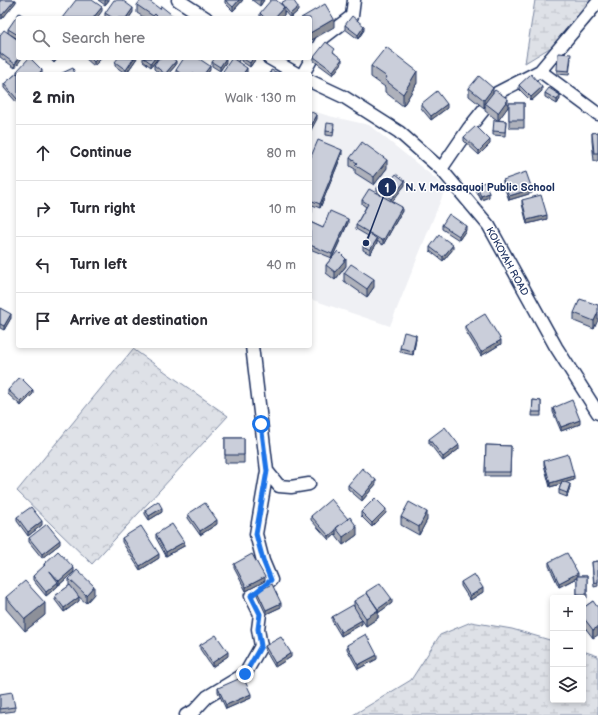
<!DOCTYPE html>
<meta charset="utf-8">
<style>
:root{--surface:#fff;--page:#f2f2f3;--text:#2b2b33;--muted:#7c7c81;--line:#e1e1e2}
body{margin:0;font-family:"Balsamiq Sans",sans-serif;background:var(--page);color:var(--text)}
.controls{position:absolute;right:12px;bottom:12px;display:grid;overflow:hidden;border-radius:4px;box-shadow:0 2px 6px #0003}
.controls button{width:36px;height:36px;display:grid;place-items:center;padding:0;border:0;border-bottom:1px solid var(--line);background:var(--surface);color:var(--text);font:20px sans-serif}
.stop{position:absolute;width:12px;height:12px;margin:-9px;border:3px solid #1a73e8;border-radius:50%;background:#fff}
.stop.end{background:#1a73e8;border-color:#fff;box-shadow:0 1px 4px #0008}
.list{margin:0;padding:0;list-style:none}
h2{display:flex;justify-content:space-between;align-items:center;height:52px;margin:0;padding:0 16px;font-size:17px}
h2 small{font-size:13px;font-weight:400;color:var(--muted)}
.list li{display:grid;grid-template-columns:26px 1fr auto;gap:12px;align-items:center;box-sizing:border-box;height:56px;padding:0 16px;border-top:1px solid var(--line)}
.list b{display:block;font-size:15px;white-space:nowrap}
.list em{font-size:13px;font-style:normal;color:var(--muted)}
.icon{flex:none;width:22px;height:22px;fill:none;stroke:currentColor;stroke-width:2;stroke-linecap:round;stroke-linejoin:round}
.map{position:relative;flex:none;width:598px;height:715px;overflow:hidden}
.search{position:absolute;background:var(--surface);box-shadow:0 2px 6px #0003;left:16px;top:16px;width:296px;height:44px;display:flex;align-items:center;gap:10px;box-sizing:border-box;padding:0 14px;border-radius:4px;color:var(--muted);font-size:15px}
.panel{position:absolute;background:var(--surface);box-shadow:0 2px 6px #0003;left:16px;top:72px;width:296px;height:276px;border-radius:4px}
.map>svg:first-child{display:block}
.built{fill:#eff0f4}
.forest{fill:url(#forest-crowns);stroke:#7c88a2}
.wetland{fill:url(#wetland-marsh);stroke:#7c88a2}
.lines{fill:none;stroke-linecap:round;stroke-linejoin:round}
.minor-casing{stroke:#1b2f5e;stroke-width:15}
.minor{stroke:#fff;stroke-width:12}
.wall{fill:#aeb1bb;stroke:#1b2f5e}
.shaded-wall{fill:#8d9099;stroke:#1b2f5e}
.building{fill:#caceda;stroke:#1b2f5e}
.route{stroke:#1a73e8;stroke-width:5}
.labels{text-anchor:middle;stroke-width:3;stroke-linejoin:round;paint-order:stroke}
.street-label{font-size:10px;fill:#1b2f5e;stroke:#fff}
.leader{fill:none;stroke:#1b2f5e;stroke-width:1.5}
.callout-dot{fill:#1b2f5e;stroke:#fff;stroke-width:1.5}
.mark-label{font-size:12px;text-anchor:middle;font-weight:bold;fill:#fff}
.callout-label{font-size:11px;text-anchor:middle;font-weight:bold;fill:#1b2f5e;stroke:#fff;stroke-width:3;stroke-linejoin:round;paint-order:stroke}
</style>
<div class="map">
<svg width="598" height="715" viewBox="0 0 598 715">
<defs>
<pattern id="forest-crowns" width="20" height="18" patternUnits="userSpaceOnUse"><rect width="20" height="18" fill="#dee1e7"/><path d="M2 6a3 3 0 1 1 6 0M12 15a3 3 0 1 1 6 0" fill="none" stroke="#bec1c9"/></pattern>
<pattern id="wetland-marsh" width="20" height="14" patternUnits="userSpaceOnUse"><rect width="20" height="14" fill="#dee1e7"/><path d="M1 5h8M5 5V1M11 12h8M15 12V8" fill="none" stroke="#bec1c9"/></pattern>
</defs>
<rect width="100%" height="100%" fill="#fff"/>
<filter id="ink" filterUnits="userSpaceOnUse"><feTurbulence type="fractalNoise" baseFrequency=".025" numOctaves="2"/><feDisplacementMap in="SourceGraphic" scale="8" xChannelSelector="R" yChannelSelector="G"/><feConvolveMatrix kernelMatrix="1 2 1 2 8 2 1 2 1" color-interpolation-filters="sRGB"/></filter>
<g filter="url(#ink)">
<path class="built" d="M 310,110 L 329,116 L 369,125 L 446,187 L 390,326 L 310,299 Z"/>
<path class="forest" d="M 133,349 L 228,416 L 92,564 L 17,491 Z"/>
<path class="wetland" d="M 535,0 L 597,0 L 589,24 L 525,63 Z
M 471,622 L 512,629 L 553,641 L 553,700 L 583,700 L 583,651 L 598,656 L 598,715 L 353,715 L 411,680 L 440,635 Z"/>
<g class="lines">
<defs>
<path id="minor" d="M 178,0 L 206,18
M 269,58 L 297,74
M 540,71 L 598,114
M 303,74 L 323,38 L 352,16 L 354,0
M 310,81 L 344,97 L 399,132 L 441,169 L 489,226 L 556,347 L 598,413
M 441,169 L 469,128 L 497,93 L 540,71 L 598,2
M 267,471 L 279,486 L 291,487 L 309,484
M 186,715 L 194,711 L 207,697 L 245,674 L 261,646 L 258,629 L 260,614 L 251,596 L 271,580 L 263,561 L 256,534 L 267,471 L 252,346"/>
</defs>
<use href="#minor" class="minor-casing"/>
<use href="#minor" class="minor"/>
</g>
<path class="wall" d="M 0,0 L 16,0 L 16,2 L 2,19 L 0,18 Z
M 98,0 L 109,0 L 105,5 Z
M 225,0 L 243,0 L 233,11 L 225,3 Z
M 252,0 L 264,0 L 260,6 Z
M 281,3 L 298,11 L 290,18 L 284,11 L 284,15 L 281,18 L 260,18 L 260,13 L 281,5 Z
M 137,5 L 160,9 L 176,18 L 145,18 L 137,13 Z
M 133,12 L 129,18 L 107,18 L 105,17 L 105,13 Z
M 18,18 L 18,39 L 8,33 L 8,29 Z
M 345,25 L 364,30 L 358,39 L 345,29 Z
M 0,35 L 18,40 L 15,68 L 0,57 Z
M 335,53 L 335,54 L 342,63 L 333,75 L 314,61 L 314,57 Z
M 49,58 L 58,58 L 54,63 Z
M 85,58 L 102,58 L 94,66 Z
M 137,58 L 126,74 L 115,66 L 115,62 Z
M 143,58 L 158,58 L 151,67 L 143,61 Z
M 231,58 L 240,58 L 238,62 L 247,74 Z
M 241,58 L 255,58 L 255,60 L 250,67 L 241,61 Z
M 571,58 L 569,75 L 557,74 L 557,70 Z
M 212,62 L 226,62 L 220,71 L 212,66 Z
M 154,65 L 176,65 L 168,74 L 160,74 L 154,69 Z
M 371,66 L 417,83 L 403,106 L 385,92 L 385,87 L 371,77 Z
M 176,70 L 210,70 L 207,74 L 176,74 Z
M 17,71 L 42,74 L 18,74 L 18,104 L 4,88 L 4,84 L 17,73 Z
M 519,85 L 542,91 L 531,101 L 519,89 Z
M 469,88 L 493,93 L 508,107 L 498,120 L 506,121 L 505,136 L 493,135 L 493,131 L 497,120 L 485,111 L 485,106 L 484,108 L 469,96 Z
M 545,93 L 560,99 L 557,104 L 545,97 Z
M 509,103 L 524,103 L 524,128 L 509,128 Z
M 421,104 L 447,108 L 431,120 L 421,108 Z
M 334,128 L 333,136 L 326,135 L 326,131 Z
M 598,132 L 598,161 L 594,161 L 592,141 L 592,133 Z
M 464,137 L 490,144 L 479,155 L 464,141 Z
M 342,154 L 320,208 L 310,204 L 310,159 Z
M 350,158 L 387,168 L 374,185 L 355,173 L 355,169 L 350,166 Z
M 503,180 L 532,193 L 509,200 L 503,184 Z
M 389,183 L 405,185 L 392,201 L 402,211 L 383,245 L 377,241 L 377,243 L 370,254 L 363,250 L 363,246 L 368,236 L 356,229 L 356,225 L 366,207 L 362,204 L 362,200 L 381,195 L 377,192 L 377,188 Z
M 476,186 L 489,197 L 481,200 L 476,190 Z
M 522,200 L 547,219 L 527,224 L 522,204 Z
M 310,222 L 323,228 L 348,223 L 332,258 L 346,266 L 335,280 L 326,273 L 326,265 L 332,258 L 310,249 Z
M 442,225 L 466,230 L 459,240 L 442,229 Z
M 430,247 L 453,249 L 443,261 L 430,251 Z
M 344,273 L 374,287 L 367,297 L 344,281 Z
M 598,305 L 594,329 L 574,321 L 574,313 Z
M 0,308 L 11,318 L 4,330 L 0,328 Z
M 465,326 L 501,344 L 481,356 L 465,330 Z
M 416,339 L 413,355 L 400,352 L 400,348 Z
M 8,390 L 33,394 L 21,406 L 8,394 Z
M 533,400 L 541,401 L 541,416 L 532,416 Z
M 553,408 L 580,424 L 561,431 L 553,412 Z
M 225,438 L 244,438 L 244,463 L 225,463 Z
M 429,439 L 459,449 L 443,461 L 429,443 Z
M 486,445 L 511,446 L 510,476 L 485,476 Z
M 544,461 L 574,480 L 565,482 L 570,488 L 567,497 L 559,494 L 559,490 L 561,484 L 550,487 L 544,465 Z
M 376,484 L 362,501 L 348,489 L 348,485 Z
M 145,510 L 162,512 L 149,520 L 145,514 Z
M 361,512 L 386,513 L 372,527 L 361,516 Z
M 188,514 L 217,524 L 200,535 L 188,518 Z
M 311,516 L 348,519 L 357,535 L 343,545 L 336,536 L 336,534 L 329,540 L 311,520 Z
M 17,517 L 42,525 L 28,536 L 17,521 Z
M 401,517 L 427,520 L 419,535 L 401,525 Z
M 156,534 L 184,546 L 166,556 L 156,538 Z
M 29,538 L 60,544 L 42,558 L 29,542 Z
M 122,538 L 159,558 L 140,570 L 122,542 Z
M 598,561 L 598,586 L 594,587 L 592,562 Z
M 549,562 L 578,576 L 587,576 L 587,598 L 577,598 L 577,578 L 559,587 L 549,566 Z
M 44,564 L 74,572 L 59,585 L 58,584 L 58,586 L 46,596 L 33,580 L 33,576 L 44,567 Z
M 234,564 L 265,581 L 246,591 L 234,568 Z
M 69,579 L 94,594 L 86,603 L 78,596 L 79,601 L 64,612 L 55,600 L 55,596 L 69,586 Z
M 461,582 L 483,592 L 470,600 L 461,586 Z
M 257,591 L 281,607 L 266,614 L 257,595 Z
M 6,597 L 45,615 L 25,631 L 6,609 Z
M 354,601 L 392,603 L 378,613 L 378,618 L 366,626 L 359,615 L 362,624 L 341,636 L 332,621 L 332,617 L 354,608 Z
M 593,601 L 593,638 L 583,625 L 583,608 Z
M 200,645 L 228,656 L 212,667 L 200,649 Z
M 347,645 L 377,659 L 358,669 L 347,649 Z
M 265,646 L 291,657 L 275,667 L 265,650 Z
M 218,688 L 251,698 L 226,709 L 218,692 Z
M 0,694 L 15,707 L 15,711 L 0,713 Z"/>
<path class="shaded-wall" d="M 15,0 L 16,0 L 16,2 L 2,19 L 2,15 Z
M 106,0 L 109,0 L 105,5 L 105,1 Z
M 239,0 L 243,0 L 233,11 L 233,7 Z
M 261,0 L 264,0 L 260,6 L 260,2 Z
M 102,7 L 102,11 L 97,18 L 93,18 Z
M 284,7 L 284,15 L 281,18 L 274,18 Z
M 298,7 L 298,11 L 290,18 L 290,14 Z
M 133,8 L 133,12 L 129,18 L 126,18 Z
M 334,19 L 334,27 L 310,41 L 310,33 Z
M 364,26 L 364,30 L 358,39 L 358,35 Z
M 19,58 L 22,58 L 15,68 L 15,64 Z
M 55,58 L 58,58 L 54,63 L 54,59 Z
M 98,58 L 102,58 L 94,66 L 94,62 Z
M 134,58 L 137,58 L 126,74 L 126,70 Z
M 155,58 L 158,58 L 151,67 L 151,63 Z
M 226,58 L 226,62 L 220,71 L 220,67 Z
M 253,58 L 255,58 L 255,60 L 250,67 L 250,63 Z
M 342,59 L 342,63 L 333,75 L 333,71 Z
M 176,61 L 176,65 L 168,74 L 165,74 Z
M 210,66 L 210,70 L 207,74 L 204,74 Z
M 247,68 L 247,74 L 243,74 Z
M 42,70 L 42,74 L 38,74 Z
M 417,71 L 417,83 L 403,106 L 403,94 Z
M 542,87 L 542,91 L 531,101 L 531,97 Z
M 493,88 L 493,96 L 485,103 L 485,106 L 484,108 L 484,100 Z
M 560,95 L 560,99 L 557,104 L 557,100 Z
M 508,99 L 508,107 L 498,121 L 498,113 Z
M 447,104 L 447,108 L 431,120 L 431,116 Z
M 317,115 L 317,119 L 310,132 L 310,128 Z
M 490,140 L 490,144 L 479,155 L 479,151 Z
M 342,150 L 342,154 L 320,208 L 320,204 Z
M 387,160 L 387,168 L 374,185 L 374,177 Z
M 405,181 L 405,185 L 391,203 L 391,199 Z
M 532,189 L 532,193 L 509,200 L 509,196 Z
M 489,193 L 489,197 L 481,200 L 481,196 Z
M 402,207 L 402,211 L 383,245 L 383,241 Z
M 312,208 L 312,212 L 310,216 L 310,212 Z
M 547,215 L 547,219 L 527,224 L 527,220 Z
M 348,219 L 348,223 L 332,258 L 332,254 Z
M 466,226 L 466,230 L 459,240 L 459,236 Z
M 377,239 L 377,243 L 370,254 L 370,250 Z
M 453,245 L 453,249 L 443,261 L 443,257 Z
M 346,259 L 346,266 L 335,280 L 335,272 Z
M 374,279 L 374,287 L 367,297 L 367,289 Z
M 598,312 L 598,320 L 594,329 L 594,321 Z
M 11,314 L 11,318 L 4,330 L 4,326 Z
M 416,335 L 416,339 L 413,355 L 413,351 Z
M 501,340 L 501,344 L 481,356 L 481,352 Z
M 33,390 L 33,394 L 21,406 L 21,402 Z
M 580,420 L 580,424 L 561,431 L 561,427 Z
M 459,445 L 459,449 L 443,461 L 443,457 Z
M 574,476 L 574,480 L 550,487 L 550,483 Z
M 376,480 L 376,484 L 362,501 L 362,497 Z
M 570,484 L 570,488 L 567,497 L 567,493 Z
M 162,508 L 162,512 L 149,520 L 149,516 Z
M 386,509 L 386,513 L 372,527 L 372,523 Z
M 427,512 L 427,520 L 419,535 L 419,527 Z
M 217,520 L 217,524 L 200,535 L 200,531 Z
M 42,521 L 42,525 L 28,536 L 28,532 Z
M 357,527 L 357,535 L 343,545 L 343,537 Z
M 336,530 L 336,534 L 329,540 L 329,536 Z
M 60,540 L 60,544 L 42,558 L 42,554 Z
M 184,542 L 184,546 L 166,556 L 166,552 Z
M 159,554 L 159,558 L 140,570 L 140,566 Z
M 74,568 L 74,572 L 59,585 L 59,581 Z
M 578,573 L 578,577 L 559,587 L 559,583 Z
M 265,577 L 265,581 L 246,591 L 246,587 Z
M 58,582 L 58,586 L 46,596 L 46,592 Z
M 94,586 L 94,594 L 86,603 L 86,595 Z
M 483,588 L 483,592 L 470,600 L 470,596 Z
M 79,597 L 79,601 L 64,612 L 64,608 Z
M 392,599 L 392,603 L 378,613 L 378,609 Z
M 45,603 L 45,615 L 25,631 L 25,619 Z
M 281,603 L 281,607 L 266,614 L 266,610 Z
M 378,610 L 378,618 L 366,626 L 366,618 Z
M 362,620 L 362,624 L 341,636 L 341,632 Z
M 598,627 L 598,635 L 593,638 L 593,630 Z
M 228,652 L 228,656 L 212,667 L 212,663 Z
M 291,653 L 291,657 L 275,667 L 275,663 Z
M 377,655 L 377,659 L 358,669 L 358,665 Z
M 251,694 L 251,698 L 226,709 L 226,705 Z"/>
<path class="building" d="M 0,0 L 15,0 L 2,15 L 0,14 Z
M 76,0 L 92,0 L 102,7 L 93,18 L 62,18 Z
M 114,0 L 122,0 L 133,8 L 126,18 L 113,18 L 105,13 Z
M 141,0 L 148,0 L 160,9 L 161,6 L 176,18 L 159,18 L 155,14 L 153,16 L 137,5 Z
M 225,0 L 239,0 L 233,7 Z
M 271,0 L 276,0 L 284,7 L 274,18 L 265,18 L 260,13 Z
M 286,0 L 293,0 L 298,7 L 290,14 L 281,3 Z
M 325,4 L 334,19 L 310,33 L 310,18 L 301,18 Z
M 19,13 L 27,18 L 18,18 L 18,35 L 8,29 Z
M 352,16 L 364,26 L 358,35 L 345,25 Z
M 4,30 L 18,40 L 18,58 L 19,58 L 15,64 L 0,53 L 0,35 Z
M 326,42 L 335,49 L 333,52 L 342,59 L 333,71 L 314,57 Z
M 386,47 L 417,71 L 403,94 L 385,80 L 387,77 L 371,66 Z
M 558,53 L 571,54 L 569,71 L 557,70 Z
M 29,58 L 30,58 L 42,70 L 38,74 L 20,74 L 17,71 Z
M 90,58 L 98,58 L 94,62 Z
M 118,58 L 134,58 L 126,70 L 115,62 Z
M 144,58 L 155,58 L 151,63 Z
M 159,58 L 172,58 L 176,61 L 165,74 L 154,65 Z
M 184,58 L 198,58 L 210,66 L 204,74 L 181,74 L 176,70 Z
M 215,58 L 226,58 L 220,67 L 212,62 Z
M 232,58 L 247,68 L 243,74 L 221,74 Z
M 242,58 L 253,58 L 250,63 Z
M 73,68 L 75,74 L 60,74 Z
M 271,70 L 281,74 L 270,74 Z
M 17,73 L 18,74 L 18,100 L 4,84 Z
M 531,74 L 542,87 L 531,97 L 519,85 Z
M 479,76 L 493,88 L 484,100 L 469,88 Z
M 549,88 L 560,95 L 557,100 L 545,93 Z
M 495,90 L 508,99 L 498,113 L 485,103 Z
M 437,91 L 447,104 L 431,116 L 421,104 Z
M 509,103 L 524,103 L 524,120 L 509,120 Z
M 310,111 L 317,115 L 310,128 Z
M 494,120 L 506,121 L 505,132 L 493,131 Z
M 327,123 L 334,124 L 333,132 L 326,131 Z
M 476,126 L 490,140 L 479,151 L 464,137 Z
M 598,132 L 598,153 L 594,153 L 592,133 Z
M 318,140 L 342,150 L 320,204 L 310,200 L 310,159 Z
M 362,142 L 387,160 L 374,177 L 355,165 L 357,163 L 350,158 Z
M 526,172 L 532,189 L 509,196 L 503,180 Z
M 396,174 L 405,181 L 391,199 L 377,188 L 384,179 L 389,183 Z
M 485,182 L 489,193 L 481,196 L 476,186 Z
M 369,189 L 402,207 L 383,241 L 356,225 L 368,204 L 362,200 Z
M 541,195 L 547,215 L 527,220 L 522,200 Z
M 310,207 L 312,208 L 310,212 Z
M 330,211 L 348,219 L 332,254 L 310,245 L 310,222 L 323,228 Z
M 449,214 L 466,226 L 459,236 L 442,225 Z
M 370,234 L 377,239 L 370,250 L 363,246 Z
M 439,235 L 453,245 L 443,257 L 430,247 Z
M 338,251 L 346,259 L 335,272 L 326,265 Z
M 351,264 L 374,279 L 367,289 L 344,273 Z
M 580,299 L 598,305 L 598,312 L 594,321 L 574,313 Z
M 0,308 L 11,314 L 4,326 L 0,324 Z
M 485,314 L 501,340 L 481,352 L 465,326 Z
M 404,332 L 416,335 L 413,351 L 400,348 Z
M 20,377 L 33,390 L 21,402 L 8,390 Z
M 533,400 L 541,401 L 541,412 L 532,412 Z
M 572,400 L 580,420 L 561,427 L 553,408 Z
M 445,427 L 459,445 L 443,457 L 429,439 Z
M 225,438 L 244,438 L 244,455 L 225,455 Z
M 486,445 L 511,446 L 510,472 L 485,472 Z
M 568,454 L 574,476 L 550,483 L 544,461 Z
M 362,468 L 376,480 L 362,497 L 348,485 Z
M 562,481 L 570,484 L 567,493 L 559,490 Z
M 375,498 L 386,509 L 372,523 L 361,512 Z
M 331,499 L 348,519 L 336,528 L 336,530 L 329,536 L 311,516 Z
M 158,501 L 162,508 L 149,516 L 145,510 Z
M 409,502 L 427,512 L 419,527 L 401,517 Z
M 205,503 L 217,520 L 200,531 L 188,514 Z
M 31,507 L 42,521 L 28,532 L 17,517 Z
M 350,517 L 357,527 L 343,537 L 336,528 Z
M 47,524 L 60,540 L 42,554 L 29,538 Z
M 172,524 L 184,542 L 166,552 L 156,534 Z
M 141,526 L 159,554 L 140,566 L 122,538 Z
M 58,551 L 74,568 L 59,581 L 49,570 L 58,582 L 46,592 L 33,576 L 45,565 L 44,564 Z
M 567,553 L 578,573 L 559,583 L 549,562 Z
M 252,554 L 265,577 L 246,587 L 234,564 Z
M 598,561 L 598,582 L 594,583 L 592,562 Z
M 77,570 L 94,586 L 86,595 L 69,579 Z
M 474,574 L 483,588 L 470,596 L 461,582 Z
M 577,576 L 587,576 L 587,594 L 577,594 Z
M 25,581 L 45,603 L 25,619 L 6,597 Z
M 380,583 L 392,599 L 378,609 L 366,592 Z
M 272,584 L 281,603 L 266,610 L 257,591 Z
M 70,585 L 79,597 L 64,608 L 55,596 Z
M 367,593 L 378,610 L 366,618 L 354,601 Z
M 593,601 L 598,608 L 598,627 L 593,630 L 583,617 L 583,608 Z
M 353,605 L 362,620 L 341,632 L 332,617 Z
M 366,634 L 377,655 L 358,665 L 347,645 Z
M 216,635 L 228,652 L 212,663 L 200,645 Z
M 281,637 L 291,653 L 275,663 L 265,646 Z
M 243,677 L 251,694 L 226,705 L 218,688 Z
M 12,692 L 15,707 L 0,709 L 0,694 Z"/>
</g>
<g class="lines" filter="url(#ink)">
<path class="route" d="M 245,674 L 261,646 L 258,629 L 260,614 L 251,596 L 271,580 L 263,560 L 256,534 L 267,471 L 261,424"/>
</g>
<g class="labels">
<g class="street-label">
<text transform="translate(508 261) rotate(61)" y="4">KOKOYAH ROAD</text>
</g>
</g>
<path class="leader" d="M366 243L387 187"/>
<g class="callout-dot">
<circle cx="366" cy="243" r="4"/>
<circle cx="387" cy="187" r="10"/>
</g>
<g class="mark-label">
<text x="387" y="192">1</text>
</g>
<g class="callout-label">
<text x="480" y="191">N. V. Massaquoi Public School</text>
</g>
</svg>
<div class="controls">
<button>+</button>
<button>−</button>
<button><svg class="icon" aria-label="layers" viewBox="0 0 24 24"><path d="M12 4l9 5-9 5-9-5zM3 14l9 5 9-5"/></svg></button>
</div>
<div class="stop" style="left:261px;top:424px"></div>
<div class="stop end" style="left:245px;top:674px"></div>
<div class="search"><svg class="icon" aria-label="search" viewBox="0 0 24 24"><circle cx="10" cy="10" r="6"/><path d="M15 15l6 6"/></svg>Search here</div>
<section class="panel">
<h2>2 min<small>Walk · 130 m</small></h2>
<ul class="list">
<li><svg class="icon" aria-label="ahead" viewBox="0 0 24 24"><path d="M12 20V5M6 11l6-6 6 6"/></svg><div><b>Continue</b></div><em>80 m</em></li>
<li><svg class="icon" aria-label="right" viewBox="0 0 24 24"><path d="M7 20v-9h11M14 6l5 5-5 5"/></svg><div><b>Turn right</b></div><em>10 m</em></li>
<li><svg class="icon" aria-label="left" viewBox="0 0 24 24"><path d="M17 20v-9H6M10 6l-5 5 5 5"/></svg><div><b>Turn left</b></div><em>40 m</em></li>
<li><svg class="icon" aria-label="arrive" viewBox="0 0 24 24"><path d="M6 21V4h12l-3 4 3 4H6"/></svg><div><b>Arrive at destination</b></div></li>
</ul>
</section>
</div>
